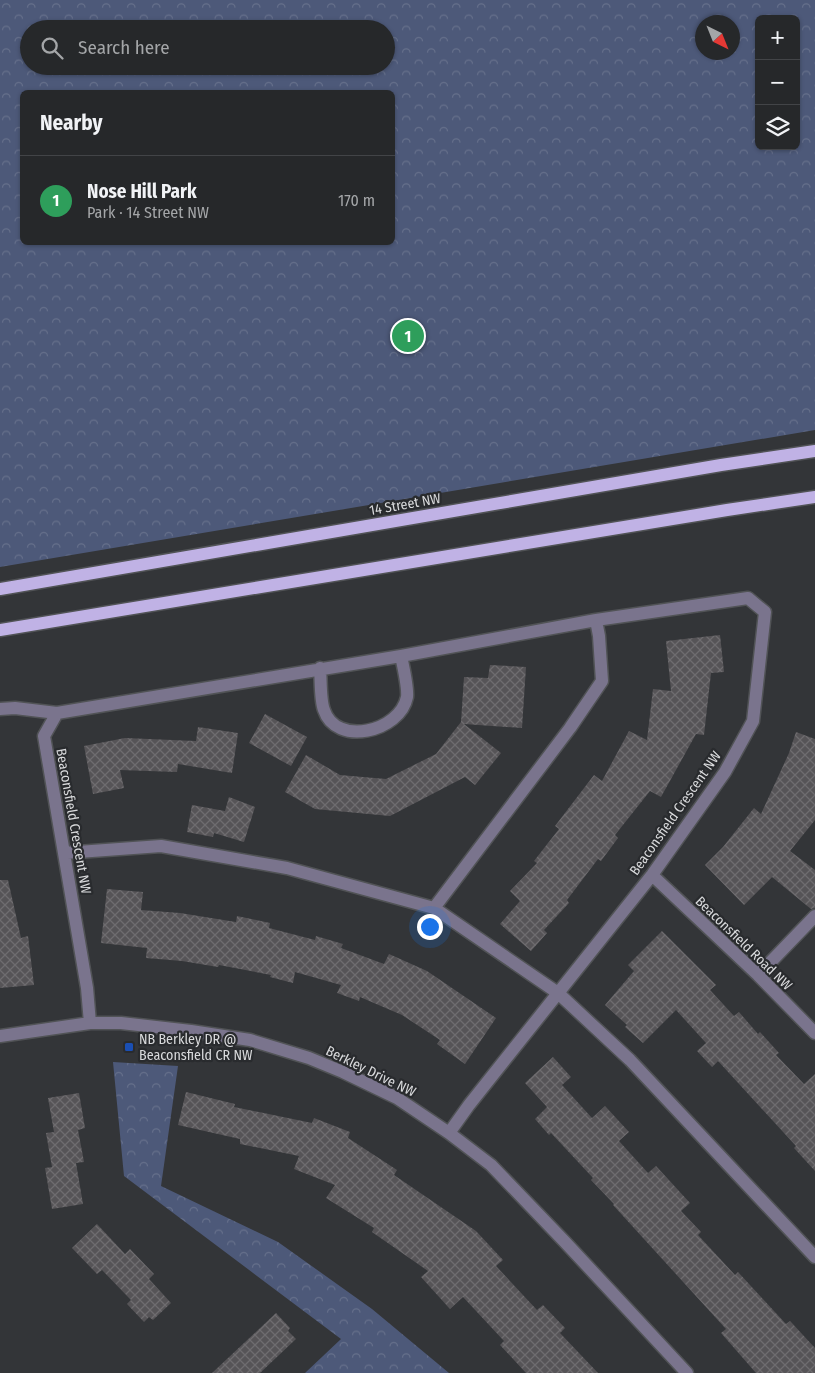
<!DOCTYPE html>
<meta charset="utf-8">
<style>
:root{--surface:#26282a;--page:#323436;--text:#f1f3f6;--muted:#a4a6a8;--line:#424447;--accent:#db2777}
body{margin:0;font-family:"Fira Sans Condensed",sans-serif;background:var(--page);color:var(--text)}
.controls{position:absolute;right:15px;top:15px;display:grid;overflow:hidden;border-radius:8px;box-shadow:0 1px 4px #0004}
.controls button{width:45px;height:45px;display:grid;place-items:center;padding:0;border:0;border-bottom:1px solid var(--line);background:var(--surface);color:var(--text);font:25px sans-serif}
.compass{position:absolute;left:695px;top:15px;width:45px;height:45px;border-radius:50%;background:var(--surface);box-shadow:0 1px 4px #0004;rotate:137deg}
.you{position:absolute;left:429px;top:926px;width:18px;height:18px;margin:-12px;border:4px solid #fff;border-radius:50%;background:#1a73e8;box-shadow:0 0 0 8px #1a73e833}
.badge{display:grid;place-items:center;width:32px;height:32px;border-radius:50%;background:var(--accent);color:#fff;font-size:16px;font-weight:700}
.pin{position:absolute;translate:-50% -50%;border:2px solid #fff;box-shadow:0 1px 5px #0006}
.list{margin:0;padding:0;list-style:none}
h2{display:flex;justify-content:space-between;align-items:center;height:65px;margin:0;padding:0 20px;font-size:21px}
h2 small{font-size:16px;font-weight:400;color:var(--muted)}
.list li{display:grid;grid-template-columns:32px 1fr auto;gap:15px;align-items:center;box-sizing:border-box;height:90px;padding:0 20px;border-top:1px solid var(--line)}
.list b{display:block;font-size:19px;white-space:nowrap}
.list p{margin:0;font-size:16px;white-space:nowrap;color:var(--muted)}
.list em{font-size:16px;font-style:normal;color:var(--muted)}
.icon{flex:none;width:28px;height:28px;fill:none;stroke:currentColor;stroke-width:2;stroke-linecap:round;stroke-linejoin:round}
.map{position:relative;flex:none;width:815px;height:1373px;overflow:hidden}
.search{position:absolute;background:var(--surface);box-shadow:0 1px 4px #0004;left:20px;top:20px;width:375px;height:55px;display:flex;align-items:center;gap:12px;box-sizing:border-box;padding:0 18px;border-radius:28px;color:var(--muted);font-size:19px}
.panel{position:absolute;background:var(--surface);box-shadow:0 1px 4px #0004;left:20px;top:90px;width:375px;height:155px;border-radius:8px}
.map>svg:first-child{display:block}
.park{fill:url(#park-crowns);fill-rule:evenodd}
.building{fill:url(#building-cross-hatch)}
.lines{fill:none;stroke-linecap:round;stroke-linejoin:round}
.minor-casing{stroke:#515356;stroke-width:15}
.major-casing{stroke:#515356;stroke-width:15}
.minor{stroke:#7a748d;stroke-width:12}
.major{stroke:#c0b2e5;stroke-width:12}
.transit-dot{fill:#1a4fb4;stroke:#292b2e;stroke-width:2}
.labels{text-anchor:middle;stroke-width:4.5;stroke-linejoin:round;paint-order:stroke}
.street-label{font-size:14px;fill:#d9dadc;stroke:#292b2e}
.poi-label{font-size:14px;fill:#d9dadc;stroke:#292b2e;text-anchor:start}
</style>
<div class="map">
<svg width="815" height="1373" viewBox="0 0 815 1373">
<defs>
<pattern id="park-crowns" width="20" height="18" patternUnits="userSpaceOnUse" patternTransform="scale(1.25)"><rect width="20" height="18" fill="#4d5979"/><path d="M2 6a3 3 0 1 1 6 0M12 15a3 3 0 1 1 6 0" fill="none" stroke="#66708b"/></pattern>
<pattern id="building-cross-hatch" width="8" height="8" patternUnits="userSpaceOnUse" patternTransform="scale(1.25)"><rect width="8" height="8" fill="#565457"/><path d="M0 0l8 8M0 8l8-8" fill="none" stroke="#6e6c6f"/></pattern>
</defs>
<rect width="100%" height="100%" fill="#333538"/>
<path class="park" d="M 0,0 L 815,0 L 815,430 L 0,567 ZM 759,19 L 796,19 L 796,146 L 759,146 ZM 702,22 L 732,22 L 732,52 L 702,52 ZM 29,29 L 386,29 L 386,66 L 29,66 ZM 22,92 L 392,92 L 392,242 L 22,242 Z
M 113,1062 L 178,1066 L 161,1186 L 278,1242 L 372,1309 L 449,1373 L 305,1373 L 341,1339 L 124,1176 Z"/>
<path class="building" d="M 720,635 L 724,672 L 711,673 L 704,735 L 696,734 L 661,797 L 650,791 L 615,835 L 618,838 L 601,861 L 598,859 L 567,900 L 569,903 L 544,930 L 547,933 L 531,951 L 500,924 L 520,901 L 510,891 L 537,863 L 534,861 L 559,829 L 555,826 L 594,775 L 602,781 L 629,731 L 647,740 L 653,689 L 671,691 L 666,641 Z
M 490,665 L 526,667 L 522,728 L 464,724 L 501,753 L 475,785 L 465,777 L 390,816 L 315,809 L 285,792 L 306,755 L 340,775 L 386,779 L 436,754 L 461,722 L 464,677 L 488,678 Z
M 265,714 L 307,737 L 291,766 L 249,743 Z
M 198,727 L 238,733 L 232,773 L 178,764 L 177,772 L 120,770 L 124,788 L 93,794 L 84,746 L 125,738 L 196,741 Z
M 796,732 L 815,739 L 815,820 L 790,851 L 815,870 L 815,908 L 811,909 L 772,877 L 744,905 L 705,865 L 723,847 L 754,808 L 761,814 L 789,753 Z
M 229,797 L 255,807 L 244,842 L 214,833 L 213,837 L 187,832 L 192,805 L 225,811 Z
M 0,880 L 8,880 L 21,938 L 28,936 L 34,985 L 0,988 Z
M 107,889 L 143,892 L 141,910 L 180,913 L 236,922 L 237,916 L 270,923 L 269,928 L 315,940 L 316,936 L 343,944 L 341,948 L 384,964 L 389,954 L 427,971 L 496,1018 L 465,1064 L 437,1044 L 440,1040 L 402,1015 L 360,997 L 359,1001 L 337,993 L 341,985 L 295,972 L 293,983 L 270,977 L 271,975 L 219,965 L 218,967 L 182,961 L 146,958 L 147,948 L 101,943 Z
M 662,931 L 716,985 L 710,990 L 734,1016 L 739,1012 L 758,1034 L 760,1032 L 779,1053 L 776,1055 L 804,1084 L 815,1074 L 815,1171 L 794,1148 L 796,1146 L 718,1061 L 712,1067 L 697,1051 L 706,1043 L 676,1010 L 643,1043 L 625,1027 L 627,1025 L 605,1005 L 634,971 L 628,965 Z
M 553,1057 L 571,1077 L 562,1085 L 592,1118 L 605,1106 L 629,1132 L 619,1141 L 648,1173 L 656,1166 L 690,1203 L 681,1211 L 701,1232 L 698,1235 L 735,1275 L 738,1272 L 786,1324 L 790,1321 L 815,1348 L 815,1373 L 756,1373 L 721,1333 L 726,1329 L 613,1205 L 614,1204 L 591,1180 L 593,1178 L 551,1133 L 549,1135 L 535,1119 L 547,1107 L 525,1083 Z
M 186,1092 L 235,1104 L 234,1107 L 312,1123 L 314,1118 L 350,1132 L 348,1138 L 397,1170 L 394,1175 L 476,1231 L 503,1260 L 496,1266 L 537,1310 L 543,1305 L 565,1328 L 560,1333 L 598,1373 L 526,1373 L 500,1345 L 504,1341 L 463,1297 L 450,1309 L 421,1277 L 428,1271 L 372,1232 L 374,1228 L 326,1198 L 335,1185 L 294,1169 L 299,1156 L 240,1144 L 240,1139 L 178,1125 Z
M 79,1093 L 85,1128 L 78,1130 L 84,1162 L 76,1163 L 83,1204 L 52,1209 L 45,1168 L 52,1167 L 46,1133 L 54,1132 L 48,1098 Z
M 97,1224 L 125,1254 L 130,1249 L 154,1274 L 149,1279 L 171,1303 L 153,1320 L 149,1317 L 144,1322 L 127,1304 L 131,1300 L 102,1270 L 97,1274 L 72,1248 Z
M 276,1313 L 290,1328 L 288,1331 L 296,1339 L 260,1373 L 212,1373 Z"/>
<g class="lines">
<defs>
<path id="minor" d="M 320,668 C 321,679 320,700 324,710 C 336,747 400,732 407,697 C 408,689 403,665 401,656
M 0,709 L 15,708 L 57,713
M 64,853 L 161,846 L 287,868 L 434,908 L 558,993 L 630,1060 L 815,1257
M 652,875 L 758,975 L 815,1033
M 434,908 L 570,728 L 602,681 L 599,636 L 596,620
M 758,975 L 815,916
M 90,1023 L 87,988 L 44,736 L 57,713 L 401,656 L 596,620 L 748,598 L 765,612 L 753,721 L 725,772 L 652,875 L 469,1105 L 449,1133
M 0,1036 L 90,1023 L 121,1023 L 191,1031 L 250,1040 L 309,1058 L 343,1072 L 397,1098 L 449,1133 L 491,1165 L 565,1242 L 687,1373"/>
<path id="major" d="M 0,589 L 721,465 L 815,451
M 0,630 L 727,510 L 815,497"/>
</defs>
<use href="#minor" class="minor-casing"/>
<use href="#major" class="major-casing"/>
<use href="#minor" class="minor"/>
<use href="#major" class="major"/>
</g>
<rect class="transit-dot" x="124" y="1042" width="10" height="10" rx="2.5"/>
<g class="labels">
<g class="street-label">
<text transform="translate(405 504) rotate(-10)" y="5">14 Street NW</text>
<text transform="translate(675 813) rotate(-55)" y="5">Beaconsfield Crescent NW</text>
<text transform="translate(74 821) rotate(80)" y="5">Beaconsfield Crescent NW</text>
<text transform="translate(744 943) rotate(44)" y="5">Beaconsfield Road NW</text>
<text transform="translate(371 1071) rotate(26)" y="5">Berkley Drive NW</text>
</g>
<g class="poi-label">
<text x="139" y="1044">NB Berkley DR @<tspan x="139" dy="16">Beaconsfield CR NW</tspan></text>
</g>
</g>
</svg>
<div class="controls">
<button>+</button>
<button>−</button>
<button><svg class="icon" aria-label="layers" viewBox="0 0 24 24"><path d="M12 4l9 5-9 5-9-5zM3 14l9 5 9-5"/></svg></button>
</div>
<svg class="compass" viewBox="-18 -18 36 36"><path d="M0-13l5 13h-10z" fill="#e53935"/><path d="M0 13l5-13h-10z" fill="#a4a6a8"/></svg>
<div class="you"></div>
<div class="pin badge" style="left:408px;top:336px;background:#2e9e5b">1</div>
<div class="search"><svg class="icon" aria-label="search" viewBox="0 0 24 24"><circle cx="10" cy="10" r="6"/><path d="M15 15l6 6"/></svg>Search here</div>
<section class="panel">
<h2>Nearby<small></small></h2>
<ul class="list">
<li><span class="badge" style="background:#2e9e5b">1</span><div><b>Nose Hill Park</b><p>Park · 14 Street NW</p></div><em>170 m</em></li>
</ul>
</section>
</div>
